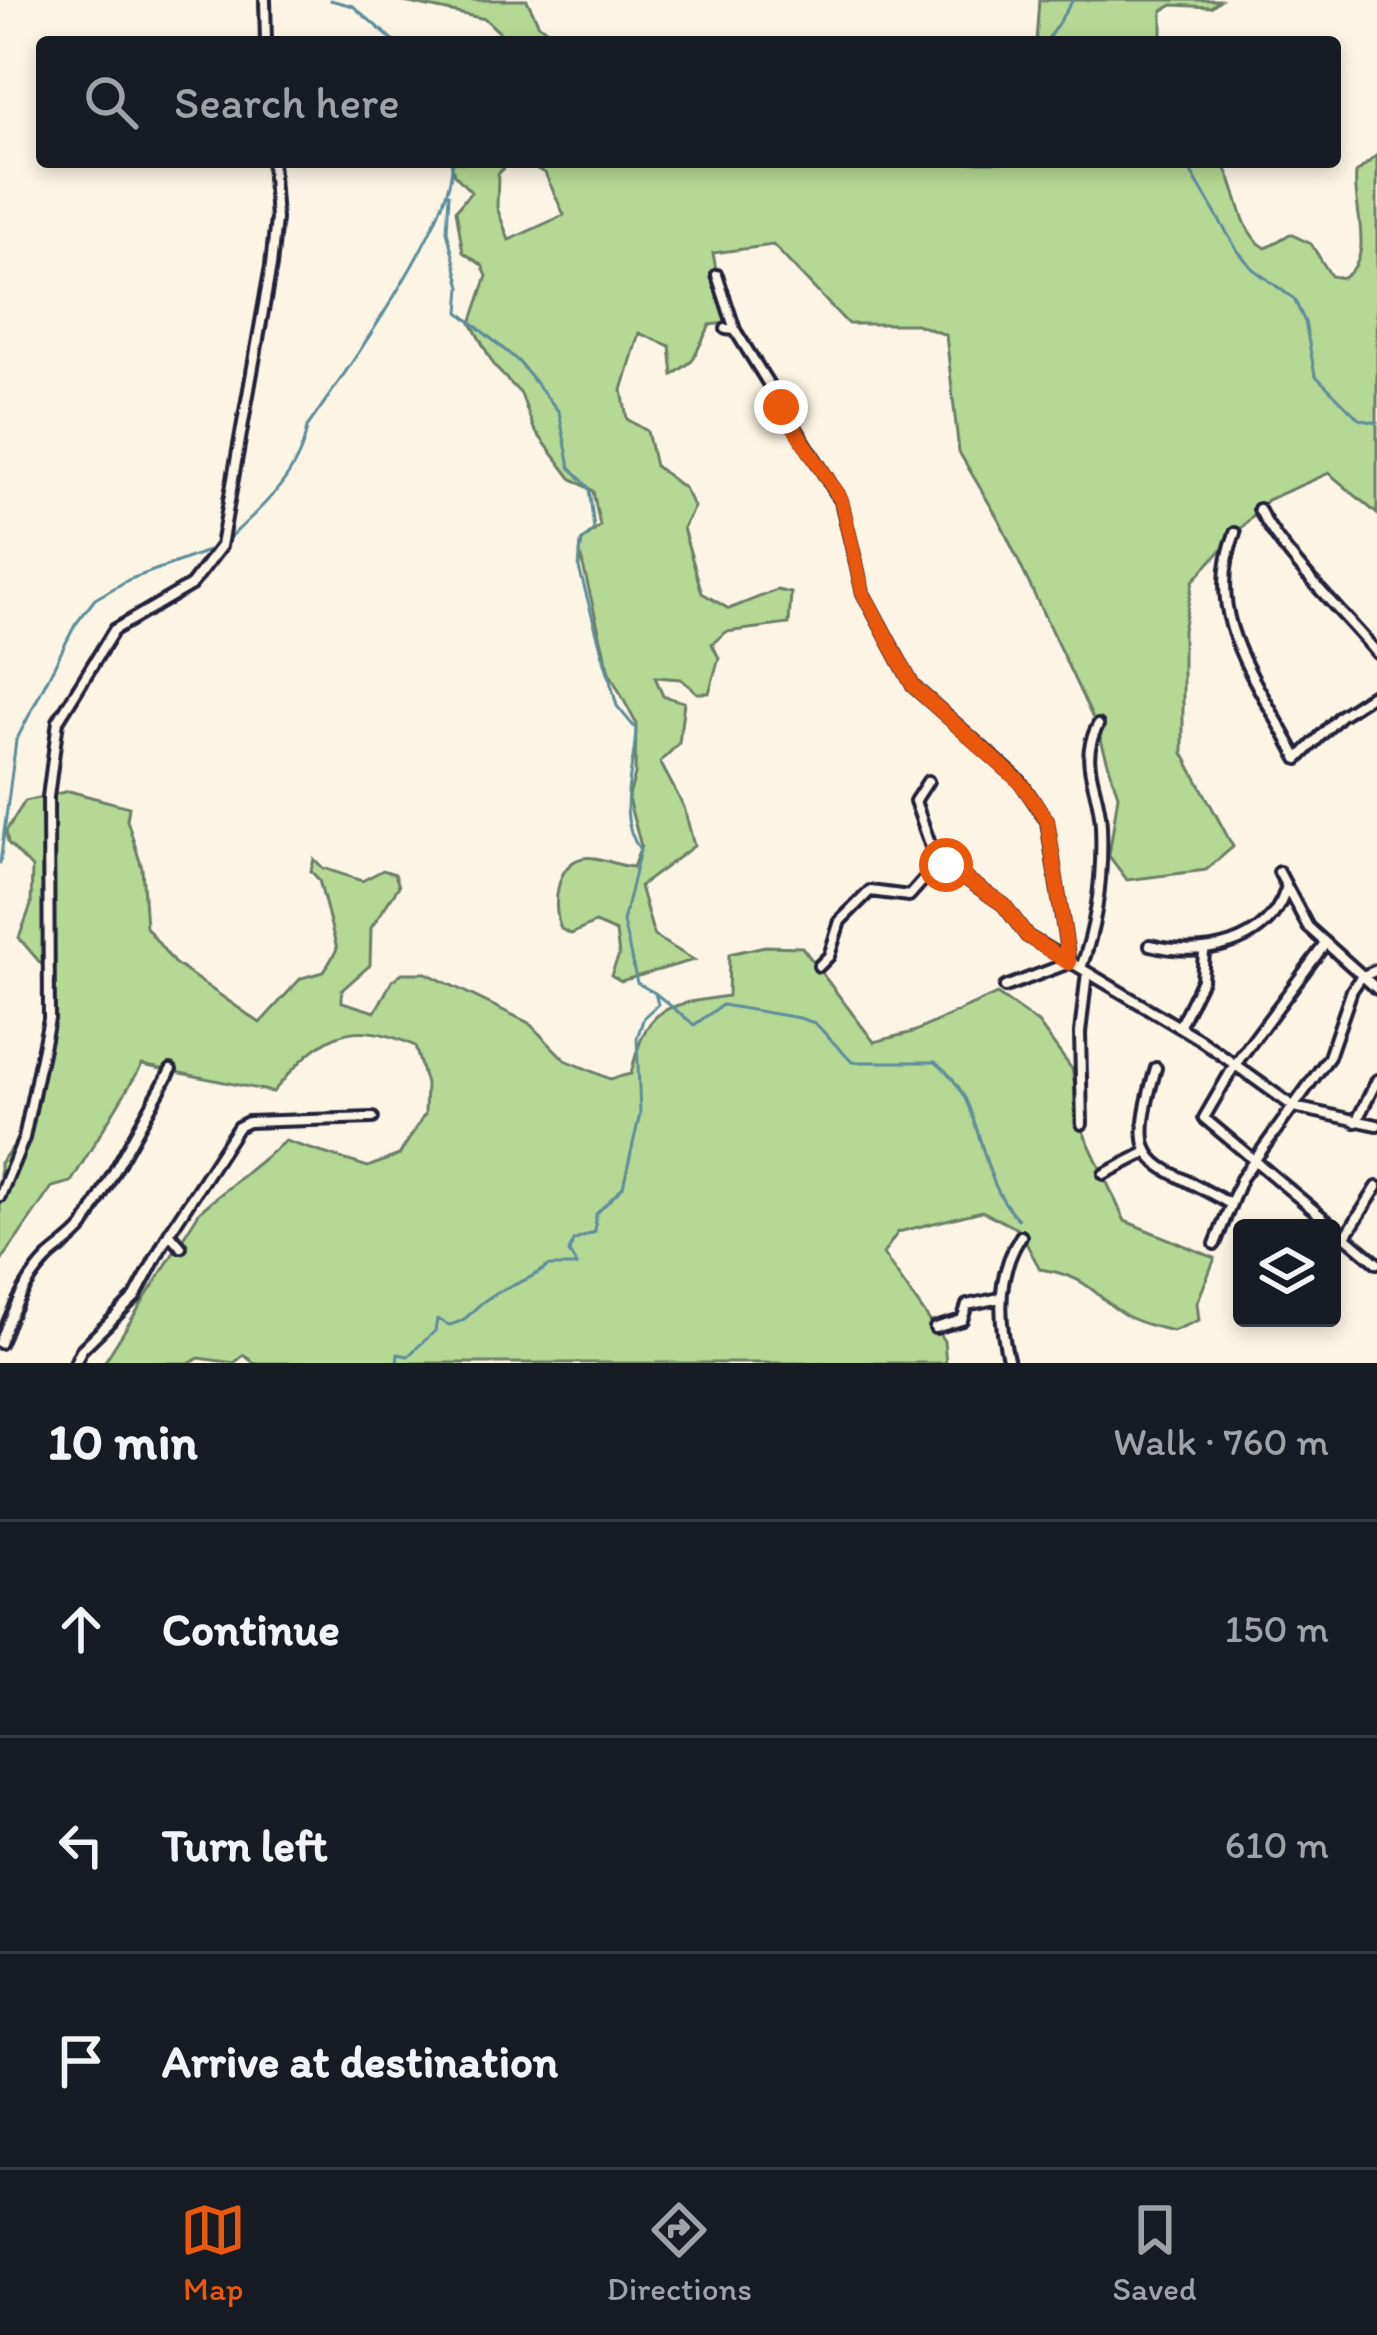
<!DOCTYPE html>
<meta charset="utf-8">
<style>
:root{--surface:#171b24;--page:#20242c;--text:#f1f3f6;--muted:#9ea1a6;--line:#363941;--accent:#ea580c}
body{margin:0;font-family:Itim,sans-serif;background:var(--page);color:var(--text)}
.controls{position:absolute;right:36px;bottom:36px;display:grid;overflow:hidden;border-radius:12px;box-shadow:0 6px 18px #0003}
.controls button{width:108px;height:108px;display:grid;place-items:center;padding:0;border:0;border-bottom:3px solid var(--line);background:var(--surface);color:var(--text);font:60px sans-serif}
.stop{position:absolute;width:36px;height:36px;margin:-27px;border:9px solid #ea580c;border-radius:50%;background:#fff}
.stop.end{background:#ea580c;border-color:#fff;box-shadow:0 3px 12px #0008}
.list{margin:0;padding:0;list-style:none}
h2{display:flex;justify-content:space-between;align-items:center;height:156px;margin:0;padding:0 48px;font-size:51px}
h2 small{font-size:39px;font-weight:400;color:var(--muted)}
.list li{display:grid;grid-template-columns:78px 1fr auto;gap:36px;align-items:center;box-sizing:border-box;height:216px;padding:0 48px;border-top:3px solid var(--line)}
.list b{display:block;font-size:45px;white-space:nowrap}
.list em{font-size:39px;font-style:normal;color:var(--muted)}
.icon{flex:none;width:66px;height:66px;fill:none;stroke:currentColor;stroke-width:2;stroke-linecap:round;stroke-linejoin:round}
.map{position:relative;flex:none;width:1377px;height:1363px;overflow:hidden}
.search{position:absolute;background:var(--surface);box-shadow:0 6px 18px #0003;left:36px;right:36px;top:36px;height:132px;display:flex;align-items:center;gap:30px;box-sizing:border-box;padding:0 42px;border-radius:12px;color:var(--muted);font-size:45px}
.sheet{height:804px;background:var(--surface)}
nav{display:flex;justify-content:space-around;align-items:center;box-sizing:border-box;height:168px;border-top:3px solid var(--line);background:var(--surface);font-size:33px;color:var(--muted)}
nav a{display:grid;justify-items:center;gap:6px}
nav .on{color:var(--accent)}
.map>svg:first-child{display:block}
.green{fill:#b5d994;stroke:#6c7e68;stroke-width:3;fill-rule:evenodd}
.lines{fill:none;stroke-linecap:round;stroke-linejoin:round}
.stream{stroke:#5d8d9a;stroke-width:3}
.minor-casing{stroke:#22223b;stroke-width:16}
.minor{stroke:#fcf5e5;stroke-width:8}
.route{stroke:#ea580c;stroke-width:15}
</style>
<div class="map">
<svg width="1377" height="1363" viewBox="0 0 1377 1363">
<rect width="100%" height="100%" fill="#fcf5e5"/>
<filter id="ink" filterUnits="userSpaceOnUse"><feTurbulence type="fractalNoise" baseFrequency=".00833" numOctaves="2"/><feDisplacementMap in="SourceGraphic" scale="24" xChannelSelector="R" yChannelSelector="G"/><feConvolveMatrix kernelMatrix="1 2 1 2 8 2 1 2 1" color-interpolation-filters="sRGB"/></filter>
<g filter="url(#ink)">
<path class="green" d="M 395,0 L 527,0 L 539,25 L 569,42 L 493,42 L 500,33 L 485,19 Z
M 1039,0 L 1220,0 L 1211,7 L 1173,5 L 1162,11 L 1162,42 L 1036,42 Z
M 1377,155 L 1377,514 L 1329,473 L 1267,500 L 1193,581 L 1183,630 L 1183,753 L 1233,847 L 1206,870 L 1127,880 L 1109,856 L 1118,795 L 1097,727 L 999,520 L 959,452 L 946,335 L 916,324 L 848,324 L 773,245 L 713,253 L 726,323 L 710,325 L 692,361 L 673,375 L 670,346 L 639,333 L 622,390 L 627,419 L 647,431 L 655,466 L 684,488 L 694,507 L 683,528 L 702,593 L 729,609 L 777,590 L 791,593 L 789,624 L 726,632 L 712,644 L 719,658 L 709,693 L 697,693 L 681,679 L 655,677 L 663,696 L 684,702 L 679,743 L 660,762 L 684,807 L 694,846 L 640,886 L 654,936 L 694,960 L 621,981 L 611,975 L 619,955 L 616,932 L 595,923 L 571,934 L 561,929 C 552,908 555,864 583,858 C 597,855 617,866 633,867 L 641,846 L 628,799 L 635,775 L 636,723 L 609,672 L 580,553 L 582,541 L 600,526 L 593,491 L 571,478 L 534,429 L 521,394 L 495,367 L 471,323 L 487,276 L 482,265 L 463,252 L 456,210 L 471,192 L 454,174 L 451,162 L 1222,162 C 1240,188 1237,232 1266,248 L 1290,234 L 1311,244 L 1331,276 L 1343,278 C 1377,257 1352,209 1356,173 ZM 526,164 L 545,173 L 564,215 L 509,240 L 497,208 L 498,174 L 507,164 Z
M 69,791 L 129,807 L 127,820 L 142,868 L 146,927 L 174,963 L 260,1023 L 301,978 L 324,972 L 337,949 L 319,880 L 311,871 L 314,859 L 323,868 L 362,881 L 383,870 L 395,874 L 399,886 L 371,928 L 370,965 L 342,990 L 342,1002 L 375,1012 L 392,981 L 402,973 L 426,973 L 529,1023 L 565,1060 L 610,1079 L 631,1074 C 647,1005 662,1006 728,996 L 729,954 L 765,946 L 802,947 L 874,1042 L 913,1032 L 997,994 L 1038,1023 L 1072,1069 L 1082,1129 L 1125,1221 L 1215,1258 L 1197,1303 L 1199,1320 L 1173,1331 C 1161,1328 1146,1325 1135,1320 C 1094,1301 1098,1278 1040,1269 L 1019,1230 L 982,1211 L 898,1232 L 883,1254 L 944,1341 L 946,1363 L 254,1363 L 244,1355 L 234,1363 L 199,1358 L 190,1363 L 104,1363 L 200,1211 L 285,1141 L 368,1167 L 399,1155 L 425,1114 L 426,1084 L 415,1046 C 346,1013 317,1040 273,1092 L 142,1065 L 71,1182 L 52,1187 L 0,1263 L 0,1163 L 23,1134 L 44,1031 L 43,966 L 19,938 L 31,905 L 32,868 L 8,843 L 6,831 L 25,801 Z"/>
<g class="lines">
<path class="stream" d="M 330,0 L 353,6 L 395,42
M 1046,42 L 1073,0
M 1185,162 L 1237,250 L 1253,269 L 1294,299 L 1305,322 L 1315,375 L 1359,419 L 1377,423
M 224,543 C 259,510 300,476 307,427 C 343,377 455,217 452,162
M 0,863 L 16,741 L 75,625 L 95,599 L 128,580 L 216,548
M 655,993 L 694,1025 L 722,1005 L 799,1018 L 815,1023 L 852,1062 L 935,1062 C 988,1100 973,1175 1018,1219
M 397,1363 L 398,1354 L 408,1356 L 435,1331 L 437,1319 L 449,1325 C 471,1320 470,1310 487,1299 C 507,1285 529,1282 548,1266 L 577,1266 L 569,1252 L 573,1241 L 595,1232 L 596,1214 L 623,1187 L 640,1114 L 637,1038 L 644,1017 L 658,1004 L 655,993 L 637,983 L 623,922 L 640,850 C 614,813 635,771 636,729 L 617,706 L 579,568 L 581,543 L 594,529 L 589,488 L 570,467 L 559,412 L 518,361 L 459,312 L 461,287 L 447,231 L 449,194"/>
<defs>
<path id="minor" d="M 265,0 L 266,42
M 717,275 L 735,330
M 726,329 L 735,330 L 841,501 L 863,593 L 913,686 L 1020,781 L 1047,821 L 1069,963 L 1005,987
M 1259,509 C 1282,555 1342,611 1377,653
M 1235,533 C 1201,619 1261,685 1298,759 L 1340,716 L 1377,692
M 928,781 L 915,801 L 931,847 L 946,865 L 1004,905 L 1027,936 L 1199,1039 L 1294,1107 L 1377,1125
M 1279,872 L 1308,927 L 1377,989
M 1325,944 L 1234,1066 L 1204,1118 L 1377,1263
M 1150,945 C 1202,958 1268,946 1286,889
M 819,966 L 829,956 L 840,921 L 870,891 L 909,896 L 941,860
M 1081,968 C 1098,921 1103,875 1101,826 C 1100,787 1077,763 1098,725
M 1179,1027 L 1202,980 L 1204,952
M 1156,1068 C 1125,1174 1152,1158 1230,1204
M 1356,1122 L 1377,1080
M 1082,1124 L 1080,1033 L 1087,972
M 1104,1174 L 1145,1153
M 0,1196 L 24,1138 L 49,1019 L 48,797 L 58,721 L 114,630 L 191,585 L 221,546 L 271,266 L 276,219 L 272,162
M 169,1233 L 181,1247
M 1346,1236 L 1377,1187
M 1215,1244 L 1241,1179 L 1329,1057 L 1352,990 L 1361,977 L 1377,970
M 935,1328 L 962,1320 L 967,1305 L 1000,1298
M 0,1343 C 11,1313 25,1281 48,1258 C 60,1247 73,1240 84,1226 L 171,1070
M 75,1363 L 81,1350 L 135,1297 L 169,1233 L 238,1127 L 248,1122 L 373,1118
M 1009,1363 C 998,1320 996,1274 1021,1236"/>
</defs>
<use href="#minor" class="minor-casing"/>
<use href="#minor" class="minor"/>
</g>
</g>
<g class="lines" filter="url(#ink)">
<path class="route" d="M 781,407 L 841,500 L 863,593 L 913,686 L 1020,782 L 1047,820 L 1069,963 L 1027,936 L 1004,905 L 946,865"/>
</g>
</svg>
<div class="controls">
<button><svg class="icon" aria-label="layers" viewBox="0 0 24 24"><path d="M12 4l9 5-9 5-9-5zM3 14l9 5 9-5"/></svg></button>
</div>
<div class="stop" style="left:946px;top:865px"></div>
<div class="stop end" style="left:781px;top:407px"></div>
<div class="search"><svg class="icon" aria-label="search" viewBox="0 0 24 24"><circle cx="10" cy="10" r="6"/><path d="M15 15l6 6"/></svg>Search here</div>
</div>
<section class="sheet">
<h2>10 min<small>Walk · 760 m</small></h2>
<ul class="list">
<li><svg class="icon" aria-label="ahead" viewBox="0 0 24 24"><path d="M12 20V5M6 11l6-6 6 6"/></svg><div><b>Continue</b></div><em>150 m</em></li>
<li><svg class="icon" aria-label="left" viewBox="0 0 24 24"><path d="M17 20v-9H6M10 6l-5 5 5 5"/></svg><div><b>Turn left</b></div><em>610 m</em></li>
<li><svg class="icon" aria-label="arrive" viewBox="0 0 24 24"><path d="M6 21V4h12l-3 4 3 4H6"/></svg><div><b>Arrive at destination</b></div></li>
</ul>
</section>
<nav>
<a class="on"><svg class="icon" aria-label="map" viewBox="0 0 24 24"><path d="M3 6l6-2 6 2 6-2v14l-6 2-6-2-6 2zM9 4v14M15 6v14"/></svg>Map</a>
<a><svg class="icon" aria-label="directions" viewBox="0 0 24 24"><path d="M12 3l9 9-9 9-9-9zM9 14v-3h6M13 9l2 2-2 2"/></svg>Directions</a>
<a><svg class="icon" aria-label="saved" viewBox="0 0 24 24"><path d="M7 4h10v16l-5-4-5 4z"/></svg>Saved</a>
</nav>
